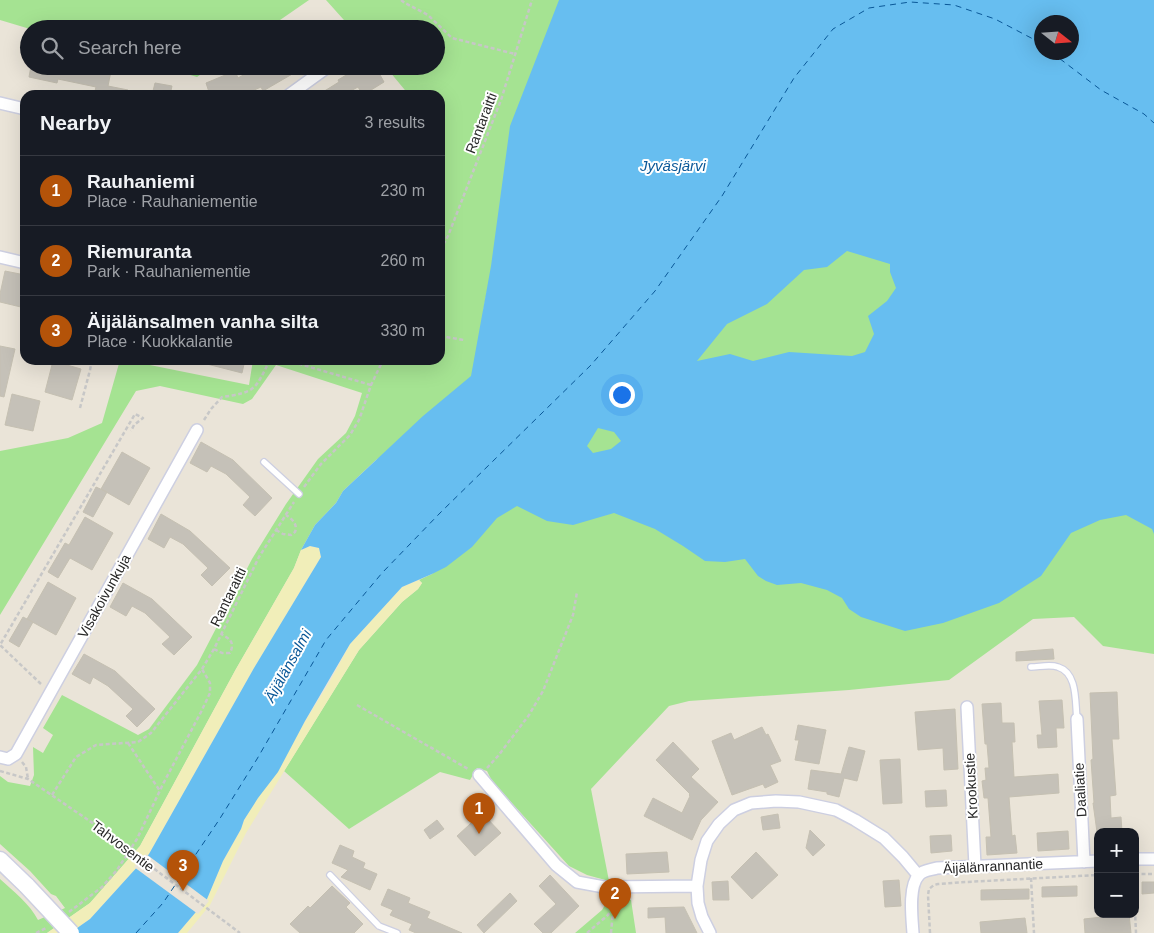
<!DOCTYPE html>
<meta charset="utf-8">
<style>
:root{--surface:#171b24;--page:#20242c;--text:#f1f3f6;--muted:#9ea1a6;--line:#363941;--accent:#b45309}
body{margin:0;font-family:Arial,sans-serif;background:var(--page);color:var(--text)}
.controls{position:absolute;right:15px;bottom:15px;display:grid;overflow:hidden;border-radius:10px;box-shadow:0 5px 20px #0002}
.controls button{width:45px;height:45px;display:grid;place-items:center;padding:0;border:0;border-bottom:1px solid var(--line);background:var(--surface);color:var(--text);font:25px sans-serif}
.compass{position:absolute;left:1034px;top:15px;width:45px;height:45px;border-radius:50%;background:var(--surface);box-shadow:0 5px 20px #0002;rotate:107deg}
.you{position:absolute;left:621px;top:394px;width:18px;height:18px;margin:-12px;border:4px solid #fff;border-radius:50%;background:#1a73e8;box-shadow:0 0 0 8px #1a73e833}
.badge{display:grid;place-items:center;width:32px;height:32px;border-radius:50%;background:var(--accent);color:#fff;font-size:16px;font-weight:700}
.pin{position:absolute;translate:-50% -41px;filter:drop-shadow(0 1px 2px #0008)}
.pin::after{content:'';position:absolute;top:26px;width:18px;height:15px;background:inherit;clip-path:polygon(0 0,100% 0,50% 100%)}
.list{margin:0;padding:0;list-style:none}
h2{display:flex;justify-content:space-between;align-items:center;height:65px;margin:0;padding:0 20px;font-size:21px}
h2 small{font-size:16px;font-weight:400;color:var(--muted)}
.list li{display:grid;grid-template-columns:32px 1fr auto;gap:15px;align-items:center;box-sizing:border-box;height:70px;padding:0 20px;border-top:1px solid var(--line)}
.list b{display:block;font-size:19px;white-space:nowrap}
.list p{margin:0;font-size:16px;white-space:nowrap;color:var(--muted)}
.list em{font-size:16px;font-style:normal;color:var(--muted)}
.icon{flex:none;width:28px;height:28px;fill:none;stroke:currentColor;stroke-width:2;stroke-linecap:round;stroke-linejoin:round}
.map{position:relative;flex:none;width:1154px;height:933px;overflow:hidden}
.search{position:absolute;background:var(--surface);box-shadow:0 5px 20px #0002;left:20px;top:20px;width:425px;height:55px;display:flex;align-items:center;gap:12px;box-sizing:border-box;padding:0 18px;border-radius:28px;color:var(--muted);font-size:19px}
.panel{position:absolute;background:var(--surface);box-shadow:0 5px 20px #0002;left:20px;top:90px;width:425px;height:275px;border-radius:15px}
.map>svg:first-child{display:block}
.green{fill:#a5e392}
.sand{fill:#f1eeb9}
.water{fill:#67bef0;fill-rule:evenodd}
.pier{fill:#eae4d8}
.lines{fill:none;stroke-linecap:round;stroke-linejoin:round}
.ferry{stroke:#0a5898;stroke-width:1;stroke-dasharray:6 5;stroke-linecap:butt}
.building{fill:#c5c1b8;stroke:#c5c0b2}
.service-casing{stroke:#cdcfe1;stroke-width:8}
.minor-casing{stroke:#cdcfe1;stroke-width:14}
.secondary-casing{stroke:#cdcfe1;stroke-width:19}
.path{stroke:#c7c7c7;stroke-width:2.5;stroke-dasharray:4 2.5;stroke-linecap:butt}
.service{stroke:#fff;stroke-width:5.5}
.minor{stroke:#fff;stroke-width:11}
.secondary{stroke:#fff;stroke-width:16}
.secondary-bridge-casing{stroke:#cdcfe1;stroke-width:19;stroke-linecap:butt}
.path-bridge{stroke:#c7c7c7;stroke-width:2.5;stroke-dasharray:4 2.5;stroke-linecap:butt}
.secondary-bridge{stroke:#fff;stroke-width:16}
.labels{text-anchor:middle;stroke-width:4;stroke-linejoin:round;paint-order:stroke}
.street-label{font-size:14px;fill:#272727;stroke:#fff}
.water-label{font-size:15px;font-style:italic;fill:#0a5898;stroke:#fff}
</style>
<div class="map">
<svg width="1154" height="933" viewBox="0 0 1154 933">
<rect width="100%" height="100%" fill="#eae4d8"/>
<path class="green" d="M 0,0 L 309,0 L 267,29 L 30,29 L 0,20 Z
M 326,0 L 630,0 L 488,286 L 483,312 L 563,303 L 373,464 L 378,458 L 343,491 L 336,503 L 315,525 L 301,550 L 294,568 L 236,669 L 140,846 L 90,903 L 47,933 L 0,933 L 0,879 C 13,891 30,904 38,920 L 65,908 L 56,896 L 51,894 L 30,871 L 0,844 L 0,776 L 8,782 L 30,786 L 34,775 L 33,747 L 43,753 L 53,735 L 43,728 L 62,695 L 138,735 L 149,729 L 197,665 L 252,559 L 286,504 L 318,459 L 346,433 L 355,416 L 362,393 L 276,365 L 252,399 L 243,404 L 160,386 L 136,391 L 0,615 L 0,451 L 68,438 L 102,423 L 120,360 L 125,360 L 249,385 L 253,360 L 440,360 L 440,95 L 409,95 L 385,66 L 436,66 L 436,29 L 352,29 Z
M 160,66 L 213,66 L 197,77 Z
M 922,218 L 1154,429 L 1154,654 L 1103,646 L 1074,617 L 1033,619 L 949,680 L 849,690 L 689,701 L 669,706 L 591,789 L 609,881 L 587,875 L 569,866 L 492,781 L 487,771 L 477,768 L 470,780 L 440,772 L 349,829 L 284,771 L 359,650 L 402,602 L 418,589 L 422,583 L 419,580 L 432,574 L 688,320 Z
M 615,893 L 631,900 L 636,933 L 575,933 L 602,910 L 609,898 Z"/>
<path class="sand" d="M 310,546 L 319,548 L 321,557 L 254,668 L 149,854 L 90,919 L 70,933 L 47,933 L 90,903 L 140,846 L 236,669 L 294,568 L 301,550 Z
M 419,580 L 422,583 L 418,589 L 402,602 L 359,650 L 246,833 L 210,905 L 187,933 L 178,933 L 207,899 L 223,861 L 241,829 L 244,820 L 330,681 L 350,644 L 402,587 Z"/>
<path class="water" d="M 559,0 L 1154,0 L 1154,534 L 1152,529 L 1126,515 L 1100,520 L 1071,533 L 1041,576 L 999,603 L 943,623 L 905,631 L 861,617 L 849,609 L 842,598 L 827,590 L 801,583 L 777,585 L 766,581 L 758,576 L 745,559 L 725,562 L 705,561 L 683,546 L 655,529 L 614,513 L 573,525 L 547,521 L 517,506 L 497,518 L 472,547 L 446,567 L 432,574 L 402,587 L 350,644 L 305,721 L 278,772 L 258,798 L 244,820 L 241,829 L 223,861 L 207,899 L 178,933 L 70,933 L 90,919 L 149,854 L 254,668 L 321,557 L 319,548 L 310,546 L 301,550 L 315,525 L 336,503 L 343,491 L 423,416 L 471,376 L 491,266 L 510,126 ZM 1042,22 L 1072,22 L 1072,52 L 1042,52 ZM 847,251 L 890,264 L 890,272 L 896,288 L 887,301 L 868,316 L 874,334 L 865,352 L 852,356 L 789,352 L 753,361 L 730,354 L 697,361 L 727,324 L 767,304 L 804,270 L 827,267 ZM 598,428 L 614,432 L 621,441 L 611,449 L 593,453 L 587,446 Z"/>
<path class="pier" d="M 146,854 L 209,901 L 198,914 L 134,867 Z"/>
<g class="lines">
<path class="ferry" d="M 1051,52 L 1101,90 L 1144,114 L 1154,123
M 136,933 L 163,903 L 219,820 L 257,759 L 326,640 L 382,573 L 440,513 L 591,365 L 655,291 L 722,196 L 794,78 L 833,29 L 869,8 L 910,2 L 954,5 L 995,19 L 1035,40 L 1042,45"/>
</g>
<path class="building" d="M 31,66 L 112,66 L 108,86 L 128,90 L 128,95 L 94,95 L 96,87 L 58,79 L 57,83 L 29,77 Z
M 259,66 L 306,66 L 263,91 L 261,87 L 243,95 L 210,95 L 206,83 L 235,71 L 238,78 Z
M 361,66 L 375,66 L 384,82 L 363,95 L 358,87 L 343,95 L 318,95 L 339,82 L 338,80 Z
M 155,83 L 172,86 L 170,95 L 152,95 Z
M 5,271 L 25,275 L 25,308 L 0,302 L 0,294 Z
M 0,346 L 15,349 L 4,397 L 0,396 Z
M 207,360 L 245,360 L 242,373 L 207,364 Z
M 53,361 L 81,369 L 72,400 L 45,392 Z
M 12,394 L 40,401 L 33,431 L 5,425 Z
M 201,442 L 233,460 L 272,498 L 255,516 L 243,505 L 250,497 L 226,474 L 211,466 L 207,472 L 190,463 Z
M 122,452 L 150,468 L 129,505 L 101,489 Z
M 96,487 L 107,492 L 93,517 L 83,512 Z
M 161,514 L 190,531 L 230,568 L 212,586 L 201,575 L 208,568 L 183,544 L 170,537 L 164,548 L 148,539 Z
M 85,517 L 113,533 L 92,570 L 70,558 L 58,578 L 48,572 L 65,543 L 69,545 Z
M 48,582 L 76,598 L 56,635 L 27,619 Z
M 123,583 L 152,599 L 192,637 L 174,655 L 162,644 L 170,637 L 145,613 L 132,606 L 126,616 L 110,607 Z
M 23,617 L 33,622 L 19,647 L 9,641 Z
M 1053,649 L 1054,659 L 1016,661 L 1016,652 Z
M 84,654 L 115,671 L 155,709 L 137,727 L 126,716 L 133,709 L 108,686 L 93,677 L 90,684 L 72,674 Z
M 1117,692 L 1119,739 L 1112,739 L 1116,795 L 1110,796 L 1111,818 L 1121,817 L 1122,832 L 1097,832 L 1093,803 L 1094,803 L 1091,760 L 1093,759 L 1090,693 Z
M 1062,700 L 1064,728 L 1056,728 L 1057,747 L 1038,748 L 1037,735 L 1042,735 L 1039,701 Z
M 1001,703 L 1002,723 L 1014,723 L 1015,742 L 1012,742 L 1014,777 L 1058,774 L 1059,793 L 1009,797 L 1012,836 L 1015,835 L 1017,853 L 987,855 L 986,837 L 991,837 L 988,798 L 984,798 L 982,781 L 986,780 L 985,768 L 989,768 L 987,744 L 985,744 L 982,704 Z
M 955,709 L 958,769 L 944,770 L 943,748 L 918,750 L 915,712 Z
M 798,725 L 826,730 L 819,764 L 795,760 L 799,740 L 795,740 Z
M 762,727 L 766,735 L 768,734 L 781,761 L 770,765 L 778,782 L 765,788 L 763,784 L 732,795 L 712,741 L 731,733 L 734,740 Z
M 673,742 L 699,769 L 691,777 L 718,802 L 701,820 L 692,840 L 644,816 L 653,798 L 682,813 L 690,796 L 689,795 L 690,794 L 656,760 Z
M 849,747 L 865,751 L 857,781 L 844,778 L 839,797 L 827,794 L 827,792 L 808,789 L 811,770 L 841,774 Z
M 900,759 L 902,803 L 883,804 L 880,760 Z
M 946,790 L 947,806 L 926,807 L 925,791 Z
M 482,813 L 501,833 L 475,856 L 457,836 Z
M 778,814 L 780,828 L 763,830 L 761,817 Z
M 437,820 L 444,829 L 430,839 L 424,830 Z
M 810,830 L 825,845 L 813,856 L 806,848 Z
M 1068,831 L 1069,849 L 1038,851 L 1037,833 Z
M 951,835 L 952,851 L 931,853 L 930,836 Z
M 340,845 L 354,851 L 352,857 L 365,863 L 363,868 L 377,874 L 370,890 L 341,877 L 348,870 L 332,863 Z
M 667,852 L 669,872 L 627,874 L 626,854 Z
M 756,852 L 778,875 L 752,899 L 731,877 Z
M 550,875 L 579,906 L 551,933 L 543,933 L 534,924 L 556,904 L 539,886 Z
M 899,880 L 901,906 L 885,907 L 883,881 Z
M 728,881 L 729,900 L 713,900 L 712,882 Z
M 1142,882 L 1154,882 L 1154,893 L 1142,894 Z
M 332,886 L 350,903 L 346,907 L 363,924 L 354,933 L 300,933 L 290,924 L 308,906 L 310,908 Z
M 1077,886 L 1077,896 L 1042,897 L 1042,887 Z
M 388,889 L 410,898 L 408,903 L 430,912 L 427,918 L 462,933 L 416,933 L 409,930 L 412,924 L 390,915 L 393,910 L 381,905 Z
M 1029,889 L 1029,899 L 981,900 L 981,890 Z
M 510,893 L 517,901 L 484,933 L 477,925 Z
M 684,907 L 697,933 L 666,933 L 665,917 L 648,918 L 648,908 Z
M 1129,914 L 1131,933 L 1085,933 L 1084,919 Z
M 1025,918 L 1027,933 L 981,933 L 980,922 Z"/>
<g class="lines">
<defs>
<path id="service" d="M 264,462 L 299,494
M 1031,667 C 1039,667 1050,664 1058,667 C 1078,673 1075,703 1077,719
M 330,875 L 379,926 L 397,933"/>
<path id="minor" d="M 289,95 L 329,66
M 0,103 L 25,109
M 0,257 L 25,263
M 967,707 L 975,866
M 1077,719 L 1084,862
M 0,757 L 8,759 L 16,754 L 197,430
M 479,775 L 556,865 L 577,882 L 604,887 L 697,886
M 1135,859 L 1154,859
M 710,933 L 702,917 L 698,903 L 697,886 L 701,860 L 707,841 L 719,824 L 734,810 L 751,803 L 776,801 L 799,802 L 836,810 L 855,820 L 884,838 L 903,857 L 918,875
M 913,933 C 912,918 908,886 919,875 C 923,870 931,870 937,868 L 1098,861"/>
<path id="secondary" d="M 0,860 L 27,886"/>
</defs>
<use href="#service" class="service-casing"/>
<use href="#minor" class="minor-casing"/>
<use href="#secondary" class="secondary-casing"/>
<path class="path" d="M 401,0 L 405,3 L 428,15 L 452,38 L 515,54
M 440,250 L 448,236 L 501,100 L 532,0
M 440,336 L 464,340
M 286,360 L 371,385
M 80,408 L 90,370 L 92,360
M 204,420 L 211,409 L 222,397 C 257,392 255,389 270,360
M 304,487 L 321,464 L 350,435 L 359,420 L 371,385 L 383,360
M 276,530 L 283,534 L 291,535 L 295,532 C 298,524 292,519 286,515
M 214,649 L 222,653 L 230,653 C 235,642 230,639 221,634
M 41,684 L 0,645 L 135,414 L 143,418 L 134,425 L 131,431
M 357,705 L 468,769
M 128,743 L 160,791
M 22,762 L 26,767 L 28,779
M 487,768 L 498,756 L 529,715 L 543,691 L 573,615 L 577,592
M 0,771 L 28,779 L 97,826
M 52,795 L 76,757 L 96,745 L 138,742 L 151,733 L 202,669 L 214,649 L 259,557 L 294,502
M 1135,874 L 1154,874
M 1031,878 L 1034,933
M 1135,910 L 1136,933
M 69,912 L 102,887 L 117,870 L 137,839 L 163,784 L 201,712 L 210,693 L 210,683 L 202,669
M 36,933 L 46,928
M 587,933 L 608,915 L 619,899
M 611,933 L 613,910
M 930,933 L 928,895 L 929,889 L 934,885 L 938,884 L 966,882 L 1098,875"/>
<use href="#service" class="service"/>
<use href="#minor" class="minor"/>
<use href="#secondary" class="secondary"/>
<defs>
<path id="secondary-bridge" d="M 27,886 L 71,933"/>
</defs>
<use href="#secondary-bridge" class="secondary-bridge-casing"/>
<path class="path-bridge" d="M 97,826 L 240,933"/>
<use href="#secondary-bridge" class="secondary-bridge"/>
</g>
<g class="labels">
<g class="street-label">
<text transform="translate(481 123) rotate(-69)" y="5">Rantaraitti</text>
<text transform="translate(104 596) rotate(-61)" y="5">Visakoivunkuja</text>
<text transform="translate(228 597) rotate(-64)" y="5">Rantaraitti</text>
<text transform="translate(971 786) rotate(-93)" y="5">Krookustie</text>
<text transform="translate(1080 790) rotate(-93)" y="5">Daaliatie</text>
<text transform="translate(123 846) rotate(37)" y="5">Tahvosentie</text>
<text transform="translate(993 866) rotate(-3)" y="5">Äijälänrannantie</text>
</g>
<g class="water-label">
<text x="673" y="171">Jyväsjärvi</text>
<text transform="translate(288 666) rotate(-61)" y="5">Äijälänsalmi</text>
</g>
</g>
</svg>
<div class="controls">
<button>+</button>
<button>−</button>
</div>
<svg class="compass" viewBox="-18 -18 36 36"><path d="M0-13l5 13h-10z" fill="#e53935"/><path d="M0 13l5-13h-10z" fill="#9ea1a6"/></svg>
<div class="you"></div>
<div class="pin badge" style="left:479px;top:834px">1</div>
<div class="pin badge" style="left:615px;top:919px">2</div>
<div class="pin badge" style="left:183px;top:891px">3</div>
<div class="search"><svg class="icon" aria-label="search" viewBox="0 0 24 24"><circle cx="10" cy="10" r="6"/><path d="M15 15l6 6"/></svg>Search here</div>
<section class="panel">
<h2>Nearby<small>3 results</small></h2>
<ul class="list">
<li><span class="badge">1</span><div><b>Rauhaniemi</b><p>Place · Rauhaniementie</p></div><em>230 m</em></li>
<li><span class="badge">2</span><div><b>Riemuranta</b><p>Park · Rauhaniementie</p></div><em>260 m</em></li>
<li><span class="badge">3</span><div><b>Äijälänsalmen vanha silta</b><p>Place · Kuokkalantie</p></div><em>330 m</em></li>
</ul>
</section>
</div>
